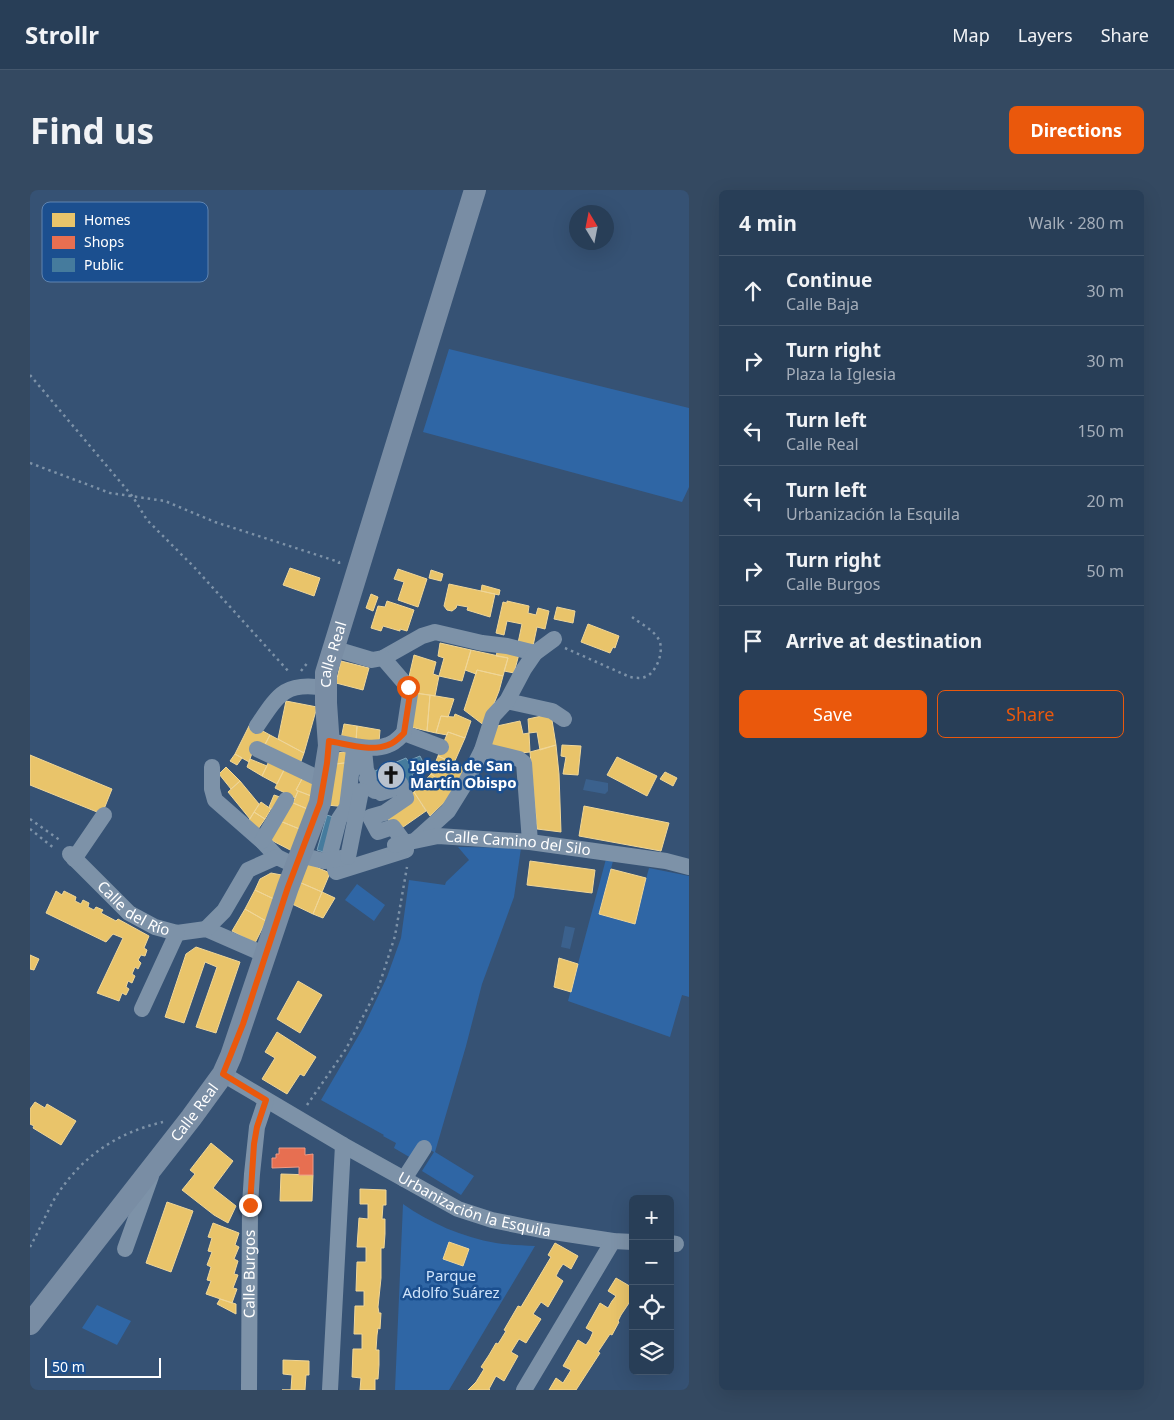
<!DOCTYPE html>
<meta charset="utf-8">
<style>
:root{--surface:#283e57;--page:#344961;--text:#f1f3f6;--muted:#a5aeba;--line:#44576d;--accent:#ea580c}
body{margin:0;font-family:"Noto Sans",sans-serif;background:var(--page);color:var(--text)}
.controls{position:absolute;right:15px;bottom:15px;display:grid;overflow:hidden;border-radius:8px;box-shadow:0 5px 20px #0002}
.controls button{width:45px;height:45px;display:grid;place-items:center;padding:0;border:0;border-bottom:1px solid var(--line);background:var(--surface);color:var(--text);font:25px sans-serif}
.compass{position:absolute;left:539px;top:15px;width:45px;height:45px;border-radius:50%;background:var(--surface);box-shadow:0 5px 20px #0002;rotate:350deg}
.scale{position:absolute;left:15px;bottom:12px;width:116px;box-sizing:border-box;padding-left:5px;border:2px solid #fff;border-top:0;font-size:14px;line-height:18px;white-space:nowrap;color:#fff;-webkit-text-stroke:4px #1b4f8f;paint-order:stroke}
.stop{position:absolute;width:15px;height:15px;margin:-11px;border:4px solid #ea580c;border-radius:50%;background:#fff}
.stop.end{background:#ea580c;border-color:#fff;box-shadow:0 1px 5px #0008}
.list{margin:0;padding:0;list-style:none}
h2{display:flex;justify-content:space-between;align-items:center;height:65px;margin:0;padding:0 20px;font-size:21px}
h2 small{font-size:16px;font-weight:400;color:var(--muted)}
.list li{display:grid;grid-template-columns:32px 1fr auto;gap:15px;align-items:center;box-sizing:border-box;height:70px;padding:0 20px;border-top:1px solid var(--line)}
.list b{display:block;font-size:19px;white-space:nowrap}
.list p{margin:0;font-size:16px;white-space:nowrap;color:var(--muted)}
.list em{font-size:16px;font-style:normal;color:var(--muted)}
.actions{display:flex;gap:10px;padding:15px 20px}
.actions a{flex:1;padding:11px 0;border:1px solid var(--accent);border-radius:8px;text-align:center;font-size:18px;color:var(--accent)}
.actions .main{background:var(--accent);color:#fff}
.icon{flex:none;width:28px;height:28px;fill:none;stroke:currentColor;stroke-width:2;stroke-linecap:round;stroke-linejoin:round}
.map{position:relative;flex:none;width:659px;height:1200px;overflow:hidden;border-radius:8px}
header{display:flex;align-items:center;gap:30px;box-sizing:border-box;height:70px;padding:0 25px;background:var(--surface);border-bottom:1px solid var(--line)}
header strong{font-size:24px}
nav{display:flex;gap:28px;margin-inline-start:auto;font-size:18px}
.intro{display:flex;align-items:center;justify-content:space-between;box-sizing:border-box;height:120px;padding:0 30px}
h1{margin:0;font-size:35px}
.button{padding:12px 22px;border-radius:8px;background:var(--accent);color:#fff;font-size:18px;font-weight:700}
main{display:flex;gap:30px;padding:0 30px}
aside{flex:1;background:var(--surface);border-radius:8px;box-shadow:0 5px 20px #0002}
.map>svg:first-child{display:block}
.green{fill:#2f66a5}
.water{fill:#3b618d}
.homes{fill:#e9c46a;stroke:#f0d697}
.shops{fill:#e76f51;stroke:#ee9a85}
.public{fill:#457b9d;stroke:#7da3ba}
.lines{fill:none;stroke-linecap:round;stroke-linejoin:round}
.path{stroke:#7d92a8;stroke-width:2.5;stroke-dasharray:2.5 4;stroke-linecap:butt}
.street{stroke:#7d92a8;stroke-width:16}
.secondary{stroke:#798da4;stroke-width:22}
.route{stroke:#ea580c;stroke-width:6}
.labels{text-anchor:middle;stroke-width:5;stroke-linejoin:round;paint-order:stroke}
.street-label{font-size:15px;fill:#fff;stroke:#1b4f8f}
.poi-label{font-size:15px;font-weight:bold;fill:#fff;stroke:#1b4f8f;text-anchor:start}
.park-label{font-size:15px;fill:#cfe3fa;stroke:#1b4f8f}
.key{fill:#1b4f8f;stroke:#5f84b1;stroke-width:1}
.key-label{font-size:14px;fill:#fff}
</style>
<header>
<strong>Strollr</strong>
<nav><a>Map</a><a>Layers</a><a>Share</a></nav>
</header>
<div class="intro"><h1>Find us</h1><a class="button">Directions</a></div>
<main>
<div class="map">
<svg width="659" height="1200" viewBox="0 0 659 1200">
<rect width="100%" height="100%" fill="#365274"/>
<path class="green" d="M 419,159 L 659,218 L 659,297 L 652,312 L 393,242 Z
M 428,657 L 491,658 L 484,707 L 452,794 L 436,856 L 405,962 L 444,986 L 431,1005 L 392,981 L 404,962 L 390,955 L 381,968 L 364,958 L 366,953 L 353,946 L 354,945 L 291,910 L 333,838 L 357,787 L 371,748 L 379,690 L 415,695 L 416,692 L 439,670 Z
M 576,669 L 583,671 L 569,724 L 604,734 L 619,678 L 659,686 L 659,807 L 652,805 L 640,847 L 538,811 Z
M 327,694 L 355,715 L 344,731 L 315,710 Z
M 373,1014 C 400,1033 432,1047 466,1053 C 478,1055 492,1055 505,1056 L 419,1200 L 365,1200 Z
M 67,1115 L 101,1131 L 87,1155 L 52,1138 Z"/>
<path class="water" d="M 556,589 L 578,593 L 578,601 L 575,604 L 553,600 Z
M 535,736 L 545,738 L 540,759 L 531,757 Z"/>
<path class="homes" d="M 260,378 L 290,388 L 284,406 L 253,395 Z
M 368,379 L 397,389 L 388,417 L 368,410 L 374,392 L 364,389 Z
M 401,380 L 413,384 L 411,391 L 399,388 Z
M 419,394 L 465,404 L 460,427 L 437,420 L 438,417 L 427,415 L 426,418 L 422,421 L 417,420 L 414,416 Z
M 452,395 L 470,400 L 469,405 L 451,401 Z
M 341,404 L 348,407 L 343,421 L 336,418 Z
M 357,411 L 384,420 L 377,441 L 370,439 L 370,441 L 353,436 L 351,441 L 341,438 L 348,416 L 355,417 Z
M 477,411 L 499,416 L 498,423 L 506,425 L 508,418 L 519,421 L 515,439 L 507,437 L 503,456 L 488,453 L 492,434 L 477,431 L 474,445 L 466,443 L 473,412 L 477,413 Z
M 527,417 L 545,421 L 543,433 L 524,429 Z
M 558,434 L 589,446 L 585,458 L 583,457 L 580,463 L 551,452 Z
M 410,453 L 441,460 L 432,491 L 409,486 L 414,468 L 408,466 Z
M 468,459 L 489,464 L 484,483 L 474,481 L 478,468 L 466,466 Z
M 441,460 L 478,468 L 473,486 L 447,480 L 446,484 L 435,480 Z
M 384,465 L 406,472 L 403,484 L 409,486 L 405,506 L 385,503 L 388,494 L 378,491 Z
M 311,471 L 339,478 L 333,500 L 306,493 Z
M 447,480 L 473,486 L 469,501 L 455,536 L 434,520 Z
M 385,503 L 400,505 L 397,541 L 381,537 Z
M 400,505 L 424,509 L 418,527 L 411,526 L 406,543 L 397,541 Z
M 256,511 L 287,517 L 274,563 L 248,549 Z
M 425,524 L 441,531 L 435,548 L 418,542 L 417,545 L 406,543 L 411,526 L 424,527 Z
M 521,524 L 526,555 L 510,560 L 507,542 L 499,543 L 498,529 Z
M 490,531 L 493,544 L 499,543 L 500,562 L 491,563 L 459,557 L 467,536 Z
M 220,534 L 240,545 L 235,555 L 222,563 L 219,572 L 205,564 Z
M 314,534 L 327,536 L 326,551 L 311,549 Z
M 327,536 L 350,540 L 349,552 L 326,551 Z
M 418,542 L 435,548 L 424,573 L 408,566 Z
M 240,545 L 274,563 L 270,574 L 235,554 Z
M 526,555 L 529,584 L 531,642 L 507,639 L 500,562 Z
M 532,555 L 551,556 L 548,585 L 533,584 L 536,567 L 531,566 Z
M 324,560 L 323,572 L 305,574 L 308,563 Z
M 205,564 L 212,568 L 207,575 L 200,571 Z
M 0,565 L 82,599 L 72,624 L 0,595 Z
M 408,566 L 436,579 L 425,602 L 401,584 Z
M 587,567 L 627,586 L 617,606 L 577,585 Z
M 220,569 L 237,576 L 232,586 L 217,577 Z
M 239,571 L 255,578 L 247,594 L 232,586 Z
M 323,572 L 317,617 L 297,615 L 306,574 Z
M 196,577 L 210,591 L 201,599 L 189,584 Z
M 255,578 L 273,587 L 266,600 L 268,601 L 265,608 L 245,598 Z
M 635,582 L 647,588 L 643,596 L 630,589 Z
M 401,584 L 425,602 L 400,626 L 384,602 Z
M 273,587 L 287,597 L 284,607 L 266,600 Z
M 210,591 L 229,614 L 220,629 L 198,602 Z
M 268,601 L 284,607 L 280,620 L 263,613 Z
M 384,602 L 396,621 L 366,642 L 354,623 Z
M 244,605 L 253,608 L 247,623 L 239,617 Z
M 259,611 L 280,620 L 272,640 L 250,631 Z
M 231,612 L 241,619 L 235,629 L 224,622 Z
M 554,616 L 639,633 L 631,661 L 549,646 Z
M 224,622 L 235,629 L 228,639 L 217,633 Z
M 250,631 L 272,640 L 264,662 L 241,650 Z
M 500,671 L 565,680 L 562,703 L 497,695 Z
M 277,673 L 300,683 L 292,702 L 269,692 Z
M 581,679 L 616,688 L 605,734 L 569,724 Z
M 241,683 L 257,686 L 246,710 L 225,700 L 230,689 Z
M 269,692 L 292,702 L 283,724 L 260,713 Z
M 225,700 L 246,710 L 236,731 L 215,719 Z
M 26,701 L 32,705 L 34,701 L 46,707 L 45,711 L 51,714 L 53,710 L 59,713 L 58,717 L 64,720 L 66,717 L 73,720 L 71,723 L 86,731 L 88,729 L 119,746 L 114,758 L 117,760 L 115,766 L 111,765 L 108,770 L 111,773 L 108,779 L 105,777 L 102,784 L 105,786 L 102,793 L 98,791 L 96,797 L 99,799 L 96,805 L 92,803 L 89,811 L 67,803 L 93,748 L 83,744 L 76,752 L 16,723 Z
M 292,702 L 305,708 L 293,728 L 283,724 Z
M 215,719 L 236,731 L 225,753 L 202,741 Z
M 166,757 L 210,772 L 186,843 L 166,837 L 187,777 L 175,772 L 154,833 L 135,827 L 156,764 Z
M 0,765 L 9,769 L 4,780 L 0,779 Z
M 529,768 L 548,774 L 541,802 L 524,797 Z
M 268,791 L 292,805 L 270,843 L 247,829 Z
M 247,842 L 286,867 L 274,886 L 270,884 L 257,904 L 232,889 L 245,868 L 235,862 Z
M 5,912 L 15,918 L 17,914 L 46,931 L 31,955 L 3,938 L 4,936 L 0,934 L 0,919 Z
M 181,953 L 203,971 L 183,998 L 206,1016 L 198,1033 L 184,1025 L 152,1000 L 165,984 L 160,980 Z
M 251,984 L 283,985 L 282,1011 L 250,1011 Z
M 330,999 L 356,1000 L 356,1015 L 353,1015 L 352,1029 L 355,1029 L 355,1044 L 354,1058 L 351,1058 L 351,1088 L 348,1117 L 349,1123 L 351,1123 L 350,1139 L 348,1138 L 347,1145 L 346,1160 L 349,1160 L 349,1175 L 348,1189 L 345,1189 L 345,1200 L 330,1200 L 331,1188 L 322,1187 L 323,1159 L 332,1159 L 332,1144 L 324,1144 L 325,1116 L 334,1116 L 334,1101 L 326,1101 L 327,1072 L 336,1072 L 336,1057 L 327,1057 L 329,1028 L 338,1029 L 338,1014 L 330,1014 Z
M 137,1012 L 163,1021 L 141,1082 L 116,1073 Z
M 183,1033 L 209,1043 L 205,1055 L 209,1057 L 204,1069 L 208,1071 L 204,1084 L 208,1085 L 203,1098 L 207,1099 L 202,1113 L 176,1104 L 181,1091 L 177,1090 L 181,1077 L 177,1075 L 182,1062 L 178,1061 L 182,1048 L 178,1047 Z
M 419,1052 L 439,1059 L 433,1076 L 413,1069 Z
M 525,1053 L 548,1066 L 541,1079 L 533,1074 L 529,1080 L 526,1086 L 533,1091 L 518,1117 L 511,1112 L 503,1124 L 511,1129 L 496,1153 L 489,1149 L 481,1162 L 488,1166 L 474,1191 L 466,1186 L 459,1199 L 460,1200 L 438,1200 L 446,1192 L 454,1179 L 451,1177 L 459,1165 L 466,1153 L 468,1154 L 476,1141 L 474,1140 L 488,1116 L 491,1117 L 521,1067 L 518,1065 Z
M 586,1088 L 603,1098 L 603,1107 L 591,1125 L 588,1131 L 589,1132 L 582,1145 L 580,1144 L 568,1162 L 570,1163 L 546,1200 L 519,1200 L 526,1188 L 533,1193 L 541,1180 L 533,1176 L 548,1150 L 556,1155 L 560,1149 L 563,1142 L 556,1138 L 570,1113 L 578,1118 L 582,1111 L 586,1106 L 578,1101 Z
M 190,1109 L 206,1114 L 206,1124 L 187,1114 Z
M 253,1170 L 279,1171 L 279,1185 L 276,1185 L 275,1200 L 252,1200 L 261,1200 L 262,1185 L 253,1184 Z"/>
<path class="shops" d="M 249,958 L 275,958 L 275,965 L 283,964 L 283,985 L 269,985 L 269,977 L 242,978 L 242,968 L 246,968 L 246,964 L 249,964 Z"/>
<path class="public" d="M 390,566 L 396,578 L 382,584 L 385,595 L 373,601 L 343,600 L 345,581 L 376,568 L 378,571 Z
M 297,625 L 309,629 L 300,664 L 287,660 Z"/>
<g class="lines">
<path class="path" d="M 0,185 L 103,307 L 117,330 L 164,377 L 260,483
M 0,273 L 80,303 L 135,311 L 185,332 L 309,372 L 309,375
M 535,458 L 600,487 C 606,488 613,489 619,485 C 628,478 634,460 629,450 C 624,440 611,434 602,427
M 271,481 L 278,472
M 0,629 L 31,651
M 0,639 L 25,659
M 277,915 L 316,859 L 349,796 L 365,746 L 377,677
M 0,1057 C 9,1041 16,1024 25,1008 C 51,967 86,943 133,932"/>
<g class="street">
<path d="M 302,458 L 342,470 L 353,468 L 392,446 L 405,442 L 452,453 L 477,456 L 505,463"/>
<path d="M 353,468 L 378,497 L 380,504 L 374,543"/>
<path d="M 477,511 L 522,521 L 534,529"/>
<path d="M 227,536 C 248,505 255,491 295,498"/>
<path d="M 374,543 L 411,557"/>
<path d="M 299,551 C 317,554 341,562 358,555 C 365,553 369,548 374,543"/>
<path d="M 227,559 L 294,591"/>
<path d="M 324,560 L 334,560 L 336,580 L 339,587 L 337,589 L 343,600 L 345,599 L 345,601 L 349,599 L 351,603 L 360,600 L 359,597 L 370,593 L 376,608 L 354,623 L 340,627 L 348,642 L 363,637 L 374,652 L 376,660 L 306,682 L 300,664 L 309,629 L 317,617 Z"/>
<path d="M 452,560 L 489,569 L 494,573 L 500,652"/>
<path d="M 182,577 L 182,599 L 185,610 L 232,651 L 247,667"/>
<path d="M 387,649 L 418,621 L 436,592 L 452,560 L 463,526 L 477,511 L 494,479 L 505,463 L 524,449"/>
<path d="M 232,651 L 256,610"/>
<path id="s1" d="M 365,655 L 408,646 L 500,652 L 636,671 L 659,677"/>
<path id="s2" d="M 40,664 L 99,723 L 125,737 L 147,743 L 176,739 L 236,765"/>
<path d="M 270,665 L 294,671 L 312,668"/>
<path d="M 318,667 L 331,601"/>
<path d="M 44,669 L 74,625"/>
<path d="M 176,739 L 194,721 L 218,680 L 247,667 L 266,676"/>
<path d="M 112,819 L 147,743"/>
<path id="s3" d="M 193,884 L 313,955 L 428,1019 L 462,1030 L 511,1040 L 583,1051 L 603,1052"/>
<path d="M 374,989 L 394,958"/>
<path d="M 640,1053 L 646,1054"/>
<path d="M 95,1059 L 121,986"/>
<path id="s4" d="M 219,1200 L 220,1015 L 222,984 L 227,937 L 236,910"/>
<path d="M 300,1200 L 313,955"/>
<path d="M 494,1200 L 583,1051"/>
</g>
<path class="secondary" id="s5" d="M 0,1134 L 161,928 L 193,884 L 201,866 L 258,697 L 290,613 L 299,556 L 296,513 L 296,483 L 445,0"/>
</g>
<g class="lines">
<path class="route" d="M 220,1015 L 224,954 L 227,937 L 236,910 L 193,884 L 213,834 L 258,697 L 290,613 L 297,573 L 299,551 C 317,554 341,562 358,555 C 365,553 369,548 374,543 L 380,504 L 378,497"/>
</g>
<defs>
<symbol id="church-disc" viewBox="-11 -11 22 22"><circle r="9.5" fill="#b9c2ce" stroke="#1b4f8f"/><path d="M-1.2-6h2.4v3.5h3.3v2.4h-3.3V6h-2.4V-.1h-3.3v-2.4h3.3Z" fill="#111"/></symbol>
</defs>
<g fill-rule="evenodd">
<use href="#church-disc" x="345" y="569" width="32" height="32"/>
</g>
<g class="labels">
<g class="street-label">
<text dy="5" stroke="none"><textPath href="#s5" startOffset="754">Calle Real</textPath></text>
<text dy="5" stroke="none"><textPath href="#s1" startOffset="124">Calle Camino del Silo</textPath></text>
<text dy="5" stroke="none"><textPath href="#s2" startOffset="85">Calle del Río</textPath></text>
<text dy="5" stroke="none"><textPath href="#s5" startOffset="268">Calle Real</textPath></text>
<text dy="5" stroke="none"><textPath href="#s3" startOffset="285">Urbanización la Esquila</textPath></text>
<text dy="5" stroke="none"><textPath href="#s4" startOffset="116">Calle Burgos</textPath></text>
</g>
<g class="poi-label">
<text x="380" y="581">Iglesia de San<tspan x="380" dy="17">Martín Obispo</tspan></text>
</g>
<g class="park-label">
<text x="421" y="1091">Parque<tspan x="421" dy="17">Adolfo Suárez</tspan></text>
</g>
</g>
<rect x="12" y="12" width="166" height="80" rx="8" class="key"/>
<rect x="22" y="23" width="23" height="14" fill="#e9c46a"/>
<rect x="22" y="46" width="23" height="13" fill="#e76f51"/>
<rect x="22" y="68" width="23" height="14" fill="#457b9d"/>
<g class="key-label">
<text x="54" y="35">Homes</text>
<text x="54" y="57">Shops</text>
<text x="54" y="80">Public</text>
</g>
</svg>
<div class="controls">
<button>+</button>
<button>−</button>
<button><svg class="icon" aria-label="locate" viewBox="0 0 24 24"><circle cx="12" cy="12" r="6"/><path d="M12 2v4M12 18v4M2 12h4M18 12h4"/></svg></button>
<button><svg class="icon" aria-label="layers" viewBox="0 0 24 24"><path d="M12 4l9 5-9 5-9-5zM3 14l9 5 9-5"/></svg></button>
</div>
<svg class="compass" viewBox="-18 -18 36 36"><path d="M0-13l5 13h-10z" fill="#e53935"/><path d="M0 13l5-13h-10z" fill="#a5aeba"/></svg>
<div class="scale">50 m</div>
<div class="stop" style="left:378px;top:497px"></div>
<div class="stop end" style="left:220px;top:1015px"></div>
</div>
<aside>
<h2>4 min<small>Walk · 280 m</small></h2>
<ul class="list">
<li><svg class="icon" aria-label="ahead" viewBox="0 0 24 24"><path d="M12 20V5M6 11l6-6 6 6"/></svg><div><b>Continue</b><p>Calle Baja</p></div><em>30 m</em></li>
<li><svg class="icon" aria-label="right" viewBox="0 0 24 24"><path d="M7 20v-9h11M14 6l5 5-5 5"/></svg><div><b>Turn right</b><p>Plaza la Iglesia</p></div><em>30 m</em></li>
<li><svg class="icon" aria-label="left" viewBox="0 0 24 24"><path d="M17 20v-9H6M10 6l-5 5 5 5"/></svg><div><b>Turn left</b><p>Calle Real</p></div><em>150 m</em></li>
<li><svg class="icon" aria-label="left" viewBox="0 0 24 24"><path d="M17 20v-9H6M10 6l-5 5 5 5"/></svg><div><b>Turn left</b><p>Urbanización la Esquila</p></div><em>20 m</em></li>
<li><svg class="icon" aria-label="right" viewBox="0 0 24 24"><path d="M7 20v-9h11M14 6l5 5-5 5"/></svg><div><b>Turn right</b><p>Calle Burgos</p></div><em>50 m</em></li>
<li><svg class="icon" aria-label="arrive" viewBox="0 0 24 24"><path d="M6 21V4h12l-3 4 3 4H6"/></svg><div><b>Arrive at destination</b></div></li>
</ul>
<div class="actions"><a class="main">Save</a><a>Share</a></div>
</aside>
</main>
